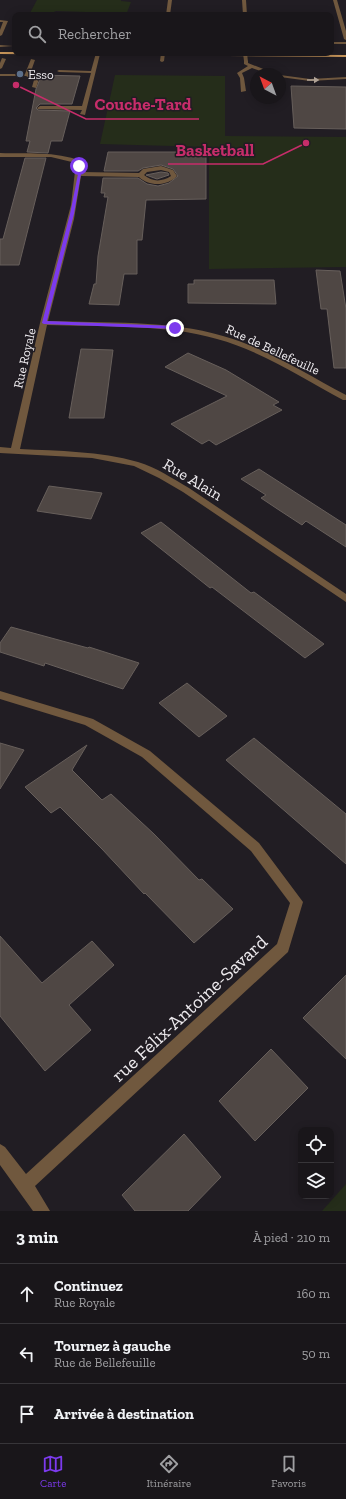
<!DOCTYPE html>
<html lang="fr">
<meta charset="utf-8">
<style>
:root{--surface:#19161a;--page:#221f23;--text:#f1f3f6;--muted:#9f9fa2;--line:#373539;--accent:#7c3aed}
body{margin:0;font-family:"Zilla Slab",serif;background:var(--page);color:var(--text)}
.controls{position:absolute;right:12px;bottom:12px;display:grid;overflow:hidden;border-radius:8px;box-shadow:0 2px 10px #0003}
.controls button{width:36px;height:36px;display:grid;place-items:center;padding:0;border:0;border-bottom:1px solid var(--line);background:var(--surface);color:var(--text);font:20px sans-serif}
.compass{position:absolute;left:250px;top:68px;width:36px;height:36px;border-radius:50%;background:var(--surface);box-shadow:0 2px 10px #0003;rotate:319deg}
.stop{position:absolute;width:12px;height:12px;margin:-9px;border:3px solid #7c3aed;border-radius:50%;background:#fff}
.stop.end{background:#7c3aed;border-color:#fff;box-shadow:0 1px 4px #0008}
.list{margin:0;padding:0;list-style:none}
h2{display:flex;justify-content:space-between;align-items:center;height:52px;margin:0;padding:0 16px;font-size:17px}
h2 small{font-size:13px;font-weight:400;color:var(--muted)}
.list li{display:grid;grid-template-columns:26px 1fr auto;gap:12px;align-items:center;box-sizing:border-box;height:60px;padding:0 16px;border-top:1px solid var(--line)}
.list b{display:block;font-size:15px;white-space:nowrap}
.list p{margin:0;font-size:13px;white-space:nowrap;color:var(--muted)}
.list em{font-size:13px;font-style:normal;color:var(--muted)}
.icon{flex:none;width:22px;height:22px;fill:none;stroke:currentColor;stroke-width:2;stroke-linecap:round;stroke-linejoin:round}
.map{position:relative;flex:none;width:346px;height:1211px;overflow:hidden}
.search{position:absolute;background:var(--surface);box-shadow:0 2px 10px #0003;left:12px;right:12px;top:12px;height:44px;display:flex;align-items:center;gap:10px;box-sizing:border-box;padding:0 14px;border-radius:8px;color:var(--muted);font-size:15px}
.sheet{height:232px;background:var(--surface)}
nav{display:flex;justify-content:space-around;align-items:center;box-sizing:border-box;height:56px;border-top:1px solid var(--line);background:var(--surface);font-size:11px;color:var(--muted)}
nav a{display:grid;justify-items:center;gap:2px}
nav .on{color:var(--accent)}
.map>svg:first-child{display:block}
.green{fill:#252d1a}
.building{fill:#4f4744;stroke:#675f5b}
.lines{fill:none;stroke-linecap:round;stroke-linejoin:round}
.lane{fill:#70583e;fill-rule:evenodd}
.street{fill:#70583e;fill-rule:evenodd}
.primary{fill:#c39258;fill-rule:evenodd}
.oneway{fill:#afa296}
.route{fill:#7c3aed}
.service-dot{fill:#5c6f8a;stroke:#211d23;stroke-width:1.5}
.labels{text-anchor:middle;stroke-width:3;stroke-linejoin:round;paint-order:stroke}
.far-poi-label{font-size:13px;fill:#eeebef;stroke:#211d23;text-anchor:start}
.far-street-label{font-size:13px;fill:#eeebef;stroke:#211d23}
.street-label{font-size:16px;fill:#eeebef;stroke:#211d23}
.near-street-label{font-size:19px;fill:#eeebef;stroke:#211d23}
.leader{fill:none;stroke:#c62d6a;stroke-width:1.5}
.callout-dot{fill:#c62d6a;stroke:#211d23;stroke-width:1.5}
.callout-label{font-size:17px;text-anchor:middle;font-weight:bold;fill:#c62d6a;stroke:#211d23;stroke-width:3;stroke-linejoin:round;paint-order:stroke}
</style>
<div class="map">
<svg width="346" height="1211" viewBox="0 0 346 1211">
<rect width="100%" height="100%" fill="#211d23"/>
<path class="green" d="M 37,0 L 121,0 L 121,1 L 131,2 L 126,15 L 85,15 L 85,12 L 56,11 L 47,15 L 29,15 Z
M 115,75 L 225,76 L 225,136 L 346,137 L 346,267 L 209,269 L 209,147 L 100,144 Z
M 346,1184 L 346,1211 L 322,1211 Z"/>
<path class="building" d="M 39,75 L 80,76 L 72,104 L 40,104 L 36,108 L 38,110 L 70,111 L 62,141 L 51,141 L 48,153 L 27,152 L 30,141 L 26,141 L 36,89 L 40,79 Z
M 291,86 L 346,87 L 346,129 L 294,128 Z
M 108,152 L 206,152 L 206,199 L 146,200 L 142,240 L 137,240 L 137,274 L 124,274 L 119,305 L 89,304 L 94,284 L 96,284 L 98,256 L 108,197 L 104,197 L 105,193 L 101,193 L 103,178 L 138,178 L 147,184 L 158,186 L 169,183 L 178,176 L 173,169 L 161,165 L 143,168 L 138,171 L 104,171 Z
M 25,158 L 46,158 L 19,265 L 0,265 L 0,239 L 3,239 Z
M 161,172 L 168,173 L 169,175 L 157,179 L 146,175 Z
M 316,270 L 340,271 L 346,309 L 346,368 L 334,368 L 327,309 L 321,309 Z
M 194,280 L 274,280 L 276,304 L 188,303 L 188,284 L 194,284 Z
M 81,349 L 113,350 L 104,418 L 69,418 Z
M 188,353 L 226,370 L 279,402 L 273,405 L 282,410 L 216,445 L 209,440 L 202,444 L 171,424 L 227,396 L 165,367 Z
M 259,469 L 346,525 L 346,547 L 306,521 L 302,525 L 279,510 L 261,498 L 266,495 L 241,479 Z
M 49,486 L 102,493 L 91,519 L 37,511 Z
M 161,522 L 251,593 L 254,592 L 324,644 L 305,658 L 212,587 L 210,588 L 141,533 Z
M 11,627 L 88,648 L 89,647 L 139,663 L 123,689 L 45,663 L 44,666 L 0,652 L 0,643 Z
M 187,683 L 227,716 L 199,737 L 159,703 Z
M 254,738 L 346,814 L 346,864 L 226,760 Z
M 0,743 L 24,750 L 0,789 Z
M 87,745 L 72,770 L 102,800 L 111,794 L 154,834 L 199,880 L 202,879 L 233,909 L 194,943 L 145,893 L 144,894 L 102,849 L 60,807 L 51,813 L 25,787 Z
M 0,936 L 42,983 L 92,941 L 114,965 L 69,1005 L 91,1030 L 45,1071 L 0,1016 Z
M 346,975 L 346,1059 L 303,1018 Z
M 271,1049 L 308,1088 L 255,1141 L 219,1101 Z
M 184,1134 L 221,1177 L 188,1211 L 135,1211 L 122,1195 Z"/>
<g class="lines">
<path class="lane" d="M 0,20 L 8,21 L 2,35 L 0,36 L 0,30 L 3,22 L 0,22 Z
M 331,42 L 346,42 L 346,44 L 331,44 Z
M 0,45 L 13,46 L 0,47 Z
M 96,53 L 100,54 L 85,115 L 80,114 L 82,110 L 38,109 L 37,108 L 40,106 L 82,106 L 91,73 L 59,72 L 57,71 L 59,70 L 91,71 Z
M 2,58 L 6,59 L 2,68 L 0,69 L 0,63 Z
M 31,59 L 35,60 L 30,74 L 39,79 L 36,88 L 32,87 L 34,80 L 26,76 L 0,76 L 0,74 L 25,74 Z
M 246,60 L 248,61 L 248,63 L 276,74 L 269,74 L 252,68 L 242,73 L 244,78 L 246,91 L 241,92 L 240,78 L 237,73 L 248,66 L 244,64 L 244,61 Z
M 280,75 L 310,79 L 346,77 L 346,79 L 310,81 L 280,77 Z"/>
<path class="street" d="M 168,0 L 172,0 L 170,15 L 166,15 Z
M 242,0 L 246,0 L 247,15 L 243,15 Z
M 333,0 L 337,0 L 346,31 L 346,40 L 344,39 Z
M 161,53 L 165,53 L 164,61 L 162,62 L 160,61 Z
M 243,53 L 247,53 L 248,62 L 244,61 Z
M 0,153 C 27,154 55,151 81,161 L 81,172 L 139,173 L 143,169 L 161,166 L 173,170 L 177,176 C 168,186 149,187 139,177 L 81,176 L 74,219 L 48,321 C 104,323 170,320 223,336 C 266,348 306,374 346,395 L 346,400 L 343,400 C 304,379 259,350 217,339 C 167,324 100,327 47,325 L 20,449 C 59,451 99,451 138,462 C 156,467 173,479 189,488 L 346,594 L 346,602 L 183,492 L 159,478 L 134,466 L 92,458 L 0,453 L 0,447 L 11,448 L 40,323 L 71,205 L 76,163 L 51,157 L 0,157 ZM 161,170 L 169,172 L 171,176 C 162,182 152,182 144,175 L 147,172 Z
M 0,691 L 93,719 L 150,751 L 259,843 L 303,902 L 288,952 L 35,1186 L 50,1211 L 33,1211 L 0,1165 L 0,1144 L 5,1147 L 26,1174 L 277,944 L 290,903 L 251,851 L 142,757 L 85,725 L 0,699 Z"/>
<path class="primary" d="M 0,52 L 15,52 L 15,53 L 346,55 L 346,57 L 0,54 Z"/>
</g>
<defs><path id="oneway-solid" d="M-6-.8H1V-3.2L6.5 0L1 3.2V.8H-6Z"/></defs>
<use class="oneway" href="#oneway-solid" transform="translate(313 80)"/>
<path class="route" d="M 79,165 L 81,166 L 81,174 L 74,214 L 47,321 L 175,326 L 177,329 L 44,324 L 42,323 L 70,214 L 78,174 L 77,166 Z"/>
<circle class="service-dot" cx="20" cy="74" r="4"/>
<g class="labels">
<g class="far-poi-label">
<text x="28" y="79">Esso</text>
</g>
<g class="far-street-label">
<text transform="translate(273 349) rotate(25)" y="5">Rue de Bellefeuille</text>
<text transform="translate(24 358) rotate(-77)" y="5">Rue Royale</text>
</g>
<g class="street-label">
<text transform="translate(193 479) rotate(31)" y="6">Rue Alain</text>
</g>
<g class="near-street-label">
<text transform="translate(189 1008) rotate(-43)" y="7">rue Félix-Antoine-Savard</text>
</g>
</g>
<path class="leader" d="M16 85L86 119H199M306 143L263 164H168"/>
<g class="callout-dot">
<circle cx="16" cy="85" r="4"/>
<circle cx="306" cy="143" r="4"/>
</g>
<g class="callout-label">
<text x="143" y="110">Couche-Tard</text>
<text x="215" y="156">Basketball</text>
</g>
</svg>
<div class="controls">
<button><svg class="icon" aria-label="locate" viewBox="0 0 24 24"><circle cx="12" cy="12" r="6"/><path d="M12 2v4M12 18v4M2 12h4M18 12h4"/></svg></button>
<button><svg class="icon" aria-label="layers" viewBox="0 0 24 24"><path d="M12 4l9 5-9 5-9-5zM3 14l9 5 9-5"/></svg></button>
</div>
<svg class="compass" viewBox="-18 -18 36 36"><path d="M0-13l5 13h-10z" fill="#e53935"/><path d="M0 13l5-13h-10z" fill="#9f9fa2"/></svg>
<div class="stop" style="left:79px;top:166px"></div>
<div class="stop end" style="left:175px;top:328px"></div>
<div class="search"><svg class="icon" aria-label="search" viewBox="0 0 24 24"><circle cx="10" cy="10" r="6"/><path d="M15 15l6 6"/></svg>Rechercher</div>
</div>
<section class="sheet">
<h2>3 min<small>À pied · 210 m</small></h2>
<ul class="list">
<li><svg class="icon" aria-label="ahead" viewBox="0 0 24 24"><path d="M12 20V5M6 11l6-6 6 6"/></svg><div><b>Continuez</b><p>Rue Royale</p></div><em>160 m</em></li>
<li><svg class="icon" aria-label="left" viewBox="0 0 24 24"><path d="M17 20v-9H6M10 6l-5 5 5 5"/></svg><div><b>Tournez à gauche</b><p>Rue de Bellefeuille</p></div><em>50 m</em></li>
<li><svg class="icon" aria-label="arrive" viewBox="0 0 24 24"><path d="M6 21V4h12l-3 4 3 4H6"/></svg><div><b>Arrivée à destination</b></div></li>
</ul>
</section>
<nav>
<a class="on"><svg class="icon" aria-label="map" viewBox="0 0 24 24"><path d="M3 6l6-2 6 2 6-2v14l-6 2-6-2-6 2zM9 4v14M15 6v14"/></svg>Carte</a>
<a><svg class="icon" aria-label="directions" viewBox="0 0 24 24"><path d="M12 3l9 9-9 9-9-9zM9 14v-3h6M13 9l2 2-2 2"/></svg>Itinéraire</a>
<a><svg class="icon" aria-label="saved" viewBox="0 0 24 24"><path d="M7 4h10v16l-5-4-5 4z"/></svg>Favoris</a>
</nav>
